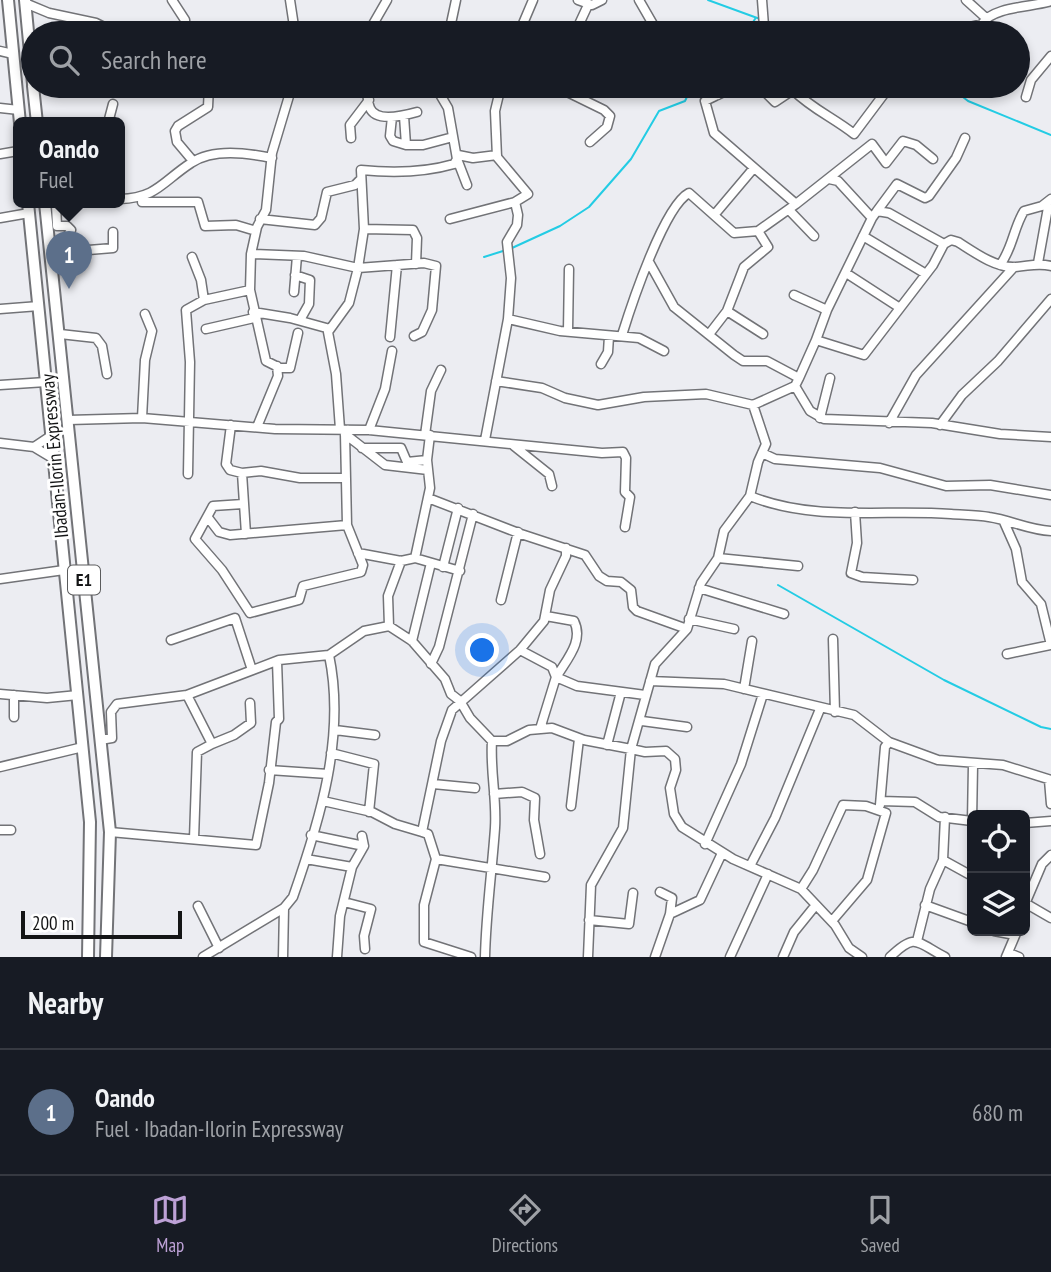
<!DOCTYPE html>
<meta charset="utf-8">
<style>
:root{--surface:#171b24;--page:#242831;--text:#f1f3f6;--muted:#9ea1a6;--line:#363941;--accent:#bda1d6}
body{margin:0;font-family:"PT Sans Narrow",sans-serif;background:var(--page);color:var(--text)}
.controls{position:absolute;right:21px;bottom:21px;display:grid;overflow:hidden;border-radius:10px;box-shadow:0 4px 10px #0003}
.controls button{width:63px;height:63px;display:grid;place-items:center;padding:0;border:0;border-bottom:2px solid var(--line);background:var(--surface);color:var(--text);font:35px sans-serif}
.scale{position:absolute;left:21px;bottom:18px;width:161px;box-sizing:border-box;padding-left:7px;border:4px solid #141516;border-top:0;font-size:19px;line-height:24px;white-space:nowrap;color:#141516;-webkit-text-stroke:5px #fff;paint-order:stroke}
.you{position:absolute;left:483px;top:651px;width:24px;height:24px;margin:-18px;border:5px solid #fff;border-radius:50%;background:#1a73e8;box-shadow:0 0 0 10px #1a73e833}
.badge{display:grid;place-items:center;width:46px;height:46px;border-radius:50%;background:var(--accent);color:#fff;font-size:23px;font-weight:700}
.pin{position:absolute;translate:-50% -58px;filter:drop-shadow(0 2px 4px #0008)}
.pin::after{content:'';position:absolute;top:37px;width:24px;height:21px;background:inherit;clip-path:polygon(0 0,100% 0,50% 100%)}
.popup{position:absolute;left:13px;top:117px;width:112px;height:91px;box-sizing:border-box;display:grid;place-content:center;border-radius:10px;background:var(--surface);filter:drop-shadow(0 2px 5px #0005);font-size:23px;white-space:nowrap;color:var(--muted)}
.popup b{font-size:26px;color:var(--text)}
.popup::after{content:'';position:absolute;left:50%;top:100%;margin-left:-14px;border:14px solid transparent;border-top-color:var(--surface)}
.list{margin:0;padding:0;list-style:none}
h2{display:flex;justify-content:space-between;align-items:center;height:91px;margin:0;padding:0 28px;font-size:30px}
h2 small{font-size:23px;font-weight:400;color:var(--muted)}
.list li{display:grid;grid-template-columns:46px 1fr auto;gap:21px;align-items:center;box-sizing:border-box;height:126px;padding:0 28px;border-top:2px solid var(--line)}
.list b{display:block;font-size:26px;white-space:nowrap}
.list p{margin:0;font-size:23px;white-space:nowrap;color:var(--muted)}
.list em{font-size:23px;font-style:normal;color:var(--muted)}
.icon{flex:none;width:38px;height:38px;fill:none;stroke:currentColor;stroke-width:2;stroke-linecap:round;stroke-linejoin:round}
.map{position:relative;flex:none;width:1051px;height:957px;overflow:hidden}
.search{position:absolute;background:var(--surface);box-shadow:0 4px 10px #0003;left:21px;right:21px;top:21px;height:77px;display:flex;align-items:center;gap:18px;box-sizing:border-box;padding:0 24px;border-radius:38px;color:var(--muted);font-size:26px}
.sheet{height:217px;background:var(--surface)}
nav{display:flex;justify-content:space-around;align-items:center;box-sizing:border-box;height:98px;border-top:2px solid var(--line);background:var(--surface);font-size:19px;color:var(--muted)}
nav a{display:grid;justify-items:center;gap:4px}
nav .on{color:var(--accent)}
.map>svg:first-child{display:block}
.lines{fill:none;stroke-linecap:round;stroke-linejoin:round}
.stream{stroke:#23cce4;stroke-width:2}
.minor-casing{stroke:#727377;stroke-width:11}
.highway-casing{stroke:#727377;stroke-width:14}
.minor{stroke:#fff;stroke-width:8}
.highway{stroke:#fff;stroke-width:10}
.labels{text-anchor:middle;stroke-width:6;stroke-linejoin:round;paint-order:stroke}
.shield{fill:#fff;stroke:#5a5b5c;stroke-width:2}
.shield-label{font-size:18px;font-weight:bold;fill:#141516}
.street-label{font-size:19px;fill:#141516;stroke:#fff}
</style>
<div class="map">
<svg width="1051" height="957" viewBox="0 0 1051 957">
<rect width="100%" height="100%" fill="#ecedf2"/>
<g class="lines">
<path class="stream" d="M 708,0 L 760,19
M 769,22 L 810,33
M 746,33 L 755,19
M 949,86 L 968,101 L 1051,135
M 512,248 L 560,226 L 589,207 L 631,159 L 659,111 L 685,101 L 692,86
M 484,257 L 503,251
M 778,585 L 944,680 L 1041,727 L 1051,729"/>
<defs>
<path id="minor" d="M 172,0 L 185,20 L 186,33
M 290,0 L 295,33
M 578,0 L 592,5 L 602,0
M 639,0 L 658,33
M 762,0 L 764,26 L 768,33
M 966,0 L 986,18
M 25,3 L 49,13 L 96,23 L 116,33
M 294,27 L 318,33
M 368,33 L 387,0
M 449,33 L 456,0
M 519,33 L 533,0
M 575,33 L 588,5
M 959,33 L 961,29 L 982,24 C 992,7 1030,7 1048,2
M 0,51 L 13,54
M 262,86 L 291,90
M 292,86 L 272,153 L 266,210 L 257,227 L 251,254 L 250,290 L 266,361 L 280,368 L 290,368 L 298,333
M 366,86 C 368,93 367,101 370,108 C 376,123 406,115 417,112
M 435,86 L 448,108 L 457,159 L 467,185
M 555,86 L 604,110 L 610,116 L 607,127 L 590,142
M 710,86 L 718,95
M 736,86 L 705,101 L 714,133 L 796,204 L 872,144 L 886,163 L 903,141 L 916,145 L 933,159
M 759,86 L 775,102 L 793,90 C 812,109 834,118 854,134 L 887,90 L 882,86
M 1026,97 L 1031,80 L 1051,56
M 0,108 L 19,110
M 404,116 L 406,145 L 423,145 L 453,137
M 392,117 L 390,136 L 393,141 L 406,145
M 108,123 L 113,104
M 351,138 L 350,125 L 369,100
M 0,154 L 18,151
M 458,155 L 473,158 L 497,155
M 193,161 L 177,142 L 175,131 L 178,126 L 208,107 L 209,86
M 829,179 L 838,181 L 872,218 L 827,310 L 816,340 L 864,355 L 900,308
M 120,199 C 157,198 163,181 191,163 C 213,148 247,153 272,158
M 142,202 L 198,202 L 205,226 L 236,225 L 256,231
M 64,203 L 56,205 L 57,226 L 67,226 L 71,230 L 62,246 L 64,252 L 113,248 L 113,232
M 789,210 L 814,236
M 877,211 L 897,184 L 925,198 L 929,196 L 956,158 L 965,138
M 715,214 L 753,169
M 0,218 L 29,213
M 872,218 L 877,211 L 889,213 L 944,244 L 951,240 L 958,242 C 974,252 994,267 1013,267 C 1027,267 1036,262 1051,266
M 260,219 L 315,225 L 321,218 L 327,192 L 355,185 L 360,180
M 450,219 L 515,202 L 528,194 L 497,157 L 495,111 L 501,86
M 364,229 L 413,230 L 417,238 L 416,264
M 758,231 L 796,204
M 863,236 L 926,274
M 251,254 L 304,256 L 358,268 L 364,229 L 361,170 C 391,173 423,173 454,164 L 457,159
M 192,257 L 201,280 L 204,300
M 649,262 L 674,307 L 734,355 L 743,361 L 767,361 L 799,378 L 816,340
M 1038,263 L 1049,202
M 1000,265 C 1013,248 1013,229 1024,211 L 1042,206 L 1051,199
M 846,273 L 900,308 L 933,265 L 944,244
M 295,275 L 310,280 L 309,304 L 300,320
M 294,292 L 297,256
M 794,295 L 827,310
M 0,309 L 39,306
M 727,311 L 763,334
M 253,312 L 290,318 L 330,329
M 508,319 L 560,331 L 639,338 L 664,351
M 206,329 L 254,318
M 568,331 L 569,269
M 60,334 L 96,338 L 102,346 L 107,374
M 622,335 C 631,306 664,206 689,193 L 734,233 L 758,231 L 768,247 L 744,267 L 727,311 L 710,333
M 390,337 L 397,265
M 601,364 L 608,352 L 609,336
M 496,381 L 542,388 L 565,398 L 598,405 L 644,397 L 706,394 L 753,405 L 795,386 L 799,378
M 0,385 L 46,382
M 795,386 L 810,411 L 824,419 L 932,423 L 1000,434 L 1051,437
M 753,405 L 766,444 L 758,462 L 750,496 L 724,531 L 718,558 L 701,583 L 687,629 L 655,664 L 631,749 L 645,752 L 666,751 L 675,759 L 676,770 L 670,788 L 674,814 L 682,827 L 733,859 L 801,889 L 835,925 L 849,948 L 862,957
M 142,418 L 145,360 L 152,331 L 145,314
M 820,418 L 830,378
M 68,420 L 142,418 L 275,429 L 369,430 L 602,453 L 623,452 L 626,458 L 625,492 L 630,497 L 625,527
M 889,423 L 916,375 L 1014,267
M 231,425 L 226,464 L 230,470 L 242,473 L 246,534
M 940,425 L 962,395 L 998,361 L 1051,299
M 257,427 L 278,376 L 277,366
M 340,429 L 336,374 L 328,332 L 349,303 L 358,268 L 424,263 L 436,266 L 432,310 L 422,332 L 414,336
M 369,430 L 385,389 L 392,351
M 345,434 L 385,465 L 428,470
M 425,435 L 431,391 L 441,370
M 485,440 L 508,319 L 511,278 L 507,242 L 517,225 L 518,215 L 515,202
M 0,443 L 34,447 L 54,459
M 514,446 L 549,474 L 552,486
M 34,447 L 52,435
M 362,448 L 401,448 L 407,462 L 427,460
M 762,453 L 775,459 L 880,468 L 946,486 L 990,485 L 1051,495
M 242,473 L 261,471 L 300,478 L 346,478
M 188,474 L 190,362 L 186,310 L 204,300 L 250,290
M 750,496 C 814,522 885,509 951,514 C 964,515 977,515 989,517 C 1010,520 1029,530 1051,531
M 428,498 L 521,534 L 585,555 L 599,576 L 607,581 L 621,582 L 631,590 L 633,607 L 637,611 L 687,629
M 243,504 L 213,506 L 195,539 L 222,570 L 250,613 L 299,600 L 303,586 L 361,572 L 363,565 L 347,525 L 345,434 L 348,430
M 855,512 L 857,543 L 851,573 L 862,577 L 913,580
M 209,519 L 219,532 L 230,535 L 347,525
M 1004,522 L 1016,549 L 1022,582 L 1041,604 L 1051,645
M 358,553 L 401,561 L 415,558 L 460,571
M 415,558 L 430,488 L 427,460 L 430,435
M 718,558 L 798,566
M 443,567 L 458,508
M 0,579 L 64,570
M 699,588 L 784,614
M 501,600 L 518,532
M 546,616 L 574,621 C 584,641 567,659 557,676
M 689,619 L 734,629
M 389,626 L 388,596 L 401,561
M 833,639 L 835,712
M 171,640 L 235,618 L 252,670
M 412,641 L 431,563
M 520,650 L 552,667 L 556,677 L 577,686 L 645,695
M 1007,654 L 1051,645
M 431,664 L 439,647 L 473,514
M 650,681 L 724,684 L 854,715 L 889,742 L 938,760 L 1003,765 L 1051,780
M 744,689 L 752,641
M 0,694 L 47,698 L 78,695
M 14,695 L 14,717
M 187,695 L 212,744 L 197,752 L 194,839
M 642,721 L 687,727
M 540,729 L 556,677
M 335,730 L 375,735
M 100,740 L 112,738 L 111,712 L 117,704 L 187,695 L 279,660 L 329,655 L 364,631 L 389,626 L 412,641 L 445,679 L 451,694 L 460,701 L 470,718 L 492,741 L 507,741 L 529,730 L 552,728 L 584,740 L 631,749 L 623,828 L 591,885 L 588,957
M 212,744 L 234,735 L 251,723 L 250,703
M 607,745 L 621,692
M 331,753 L 374,764 L 369,812
M 0,767 L 83,747
M 269,770 L 328,774
M 1049,780 L 1051,804
M 433,784 L 475,788
M 494,794 L 522,792 L 535,798 L 534,820 L 540,854
M 323,801 L 372,812 L 395,824 L 422,832
M 881,801 L 915,802 L 939,817 L 972,821
M 880,805 L 885,747 L 889,742
M 571,806 L 579,739
M 972,821 L 973,765
M 1025,823 L 1051,821
M 0,830 L 11,830
M 110,832 L 256,845 L 269,783 L 276,722 L 279,719 L 277,661
M 311,835 L 364,846 L 362,836
M 705,844 L 741,764 L 763,694
M 306,859 L 352,867
M 436,859 L 424,905 L 424,942 L 471,957
M 943,860 L 972,876
M 750,866 L 775,818 L 820,709
M 545,877 L 436,859 L 428,834 L 422,832 L 441,741 L 452,710 L 520,650 L 544,621 L 550,590 L 566,556 L 566,548
M 801,889 L 813,870 L 843,805 L 866,806 L 886,813 L 867,880 L 832,921
M 344,902 L 371,909 L 364,936 L 365,949
M 1025,903 L 1051,918
M 1025,904 L 1042,864 L 1051,855
M 925,905 L 972,922
M 198,906 L 219,948
M 670,914 L 700,900 L 722,853
M 589,920 L 629,924 L 633,893
M 994,931 L 1015,935
M 917,941 L 930,889 L 943,860 L 945,817
M 1009,953 L 1019,957
M 203,957 L 284,908 L 293,897 C 320,820 346,736 329,655
M 283,957 L 284,908
M 337,957 L 340,916 L 352,867 L 364,846
M 485,957 C 486,913 492,871 495,828 C 497,799 490,771 492,741
M 655,957 L 670,914 L 672,898 L 660,892
M 730,957 L 768,874
M 783,957 L 794,932 L 815,906
M 890,957 C 916,932 916,942 945,957
M 1006,957 L 1017,931"/>
<path id="highway" d="M 8,0 L 20,123
M 25,0 L 33,84
M 33,86 L 37,123
M 28,203 L 90,822 L 88,957
M 45,203 L 110,832 L 106,957"/>
</defs>
<use href="#minor" class="minor-casing"/>
<use href="#highway" class="highway-casing"/>
<use href="#minor" class="minor"/>
<use href="#highway" class="highway"/>
</g>
<g class="labels">
<rect class="shield" x="68" y="565.5" width="32" height="29" rx="5"/>
<g class="shield-label">
<text x="84" y="586">E1</text>
</g>
<g class="street-label">
<text transform="translate(54 456) rotate(-95)" y="7">Ibadan-Ilorin Expressway</text>
</g>
</g>
</svg>
<div class="controls">
<button><svg class="icon" aria-label="locate" viewBox="0 0 24 24"><circle cx="12" cy="12" r="6"/><path d="M12 2v4M12 18v4M2 12h4M18 12h4"/></svg></button>
<button><svg class="icon" aria-label="layers" viewBox="0 0 24 24"><path d="M12 4l9 5-9 5-9-5zM3 14l9 5 9-5"/></svg></button>
</div>
<div class="scale">200 m</div>
<div class="you"></div>
<div class="pin badge" style="left:69px;top:289px;background:#5c6f8a">1</div>
<div class="popup"><b>Oando</b>Fuel</div>
<div class="search"><svg class="icon" aria-label="search" viewBox="0 0 24 24"><circle cx="10" cy="10" r="6"/><path d="M15 15l6 6"/></svg>Search here</div>
</div>
<section class="sheet">
<h2>Nearby<small></small></h2>
<ul class="list">
<li><span class="badge" style="background:#5c6f8a">1</span><div><b>Oando</b><p>Fuel · Ibadan-Ilorin Expressway</p></div><em>680 m</em></li>
</ul>
</section>
<nav>
<a class="on"><svg class="icon" aria-label="map" viewBox="0 0 24 24"><path d="M3 6l6-2 6 2 6-2v14l-6 2-6-2-6 2zM9 4v14M15 6v14"/></svg>Map</a>
<a><svg class="icon" aria-label="directions" viewBox="0 0 24 24"><path d="M12 3l9 9-9 9-9-9zM9 14v-3h6M13 9l2 2-2 2"/></svg>Directions</a>
<a><svg class="icon" aria-label="saved" viewBox="0 0 24 24"><path d="M7 4h10v16l-5-4-5 4z"/></svg>Saved</a>
</nav>
